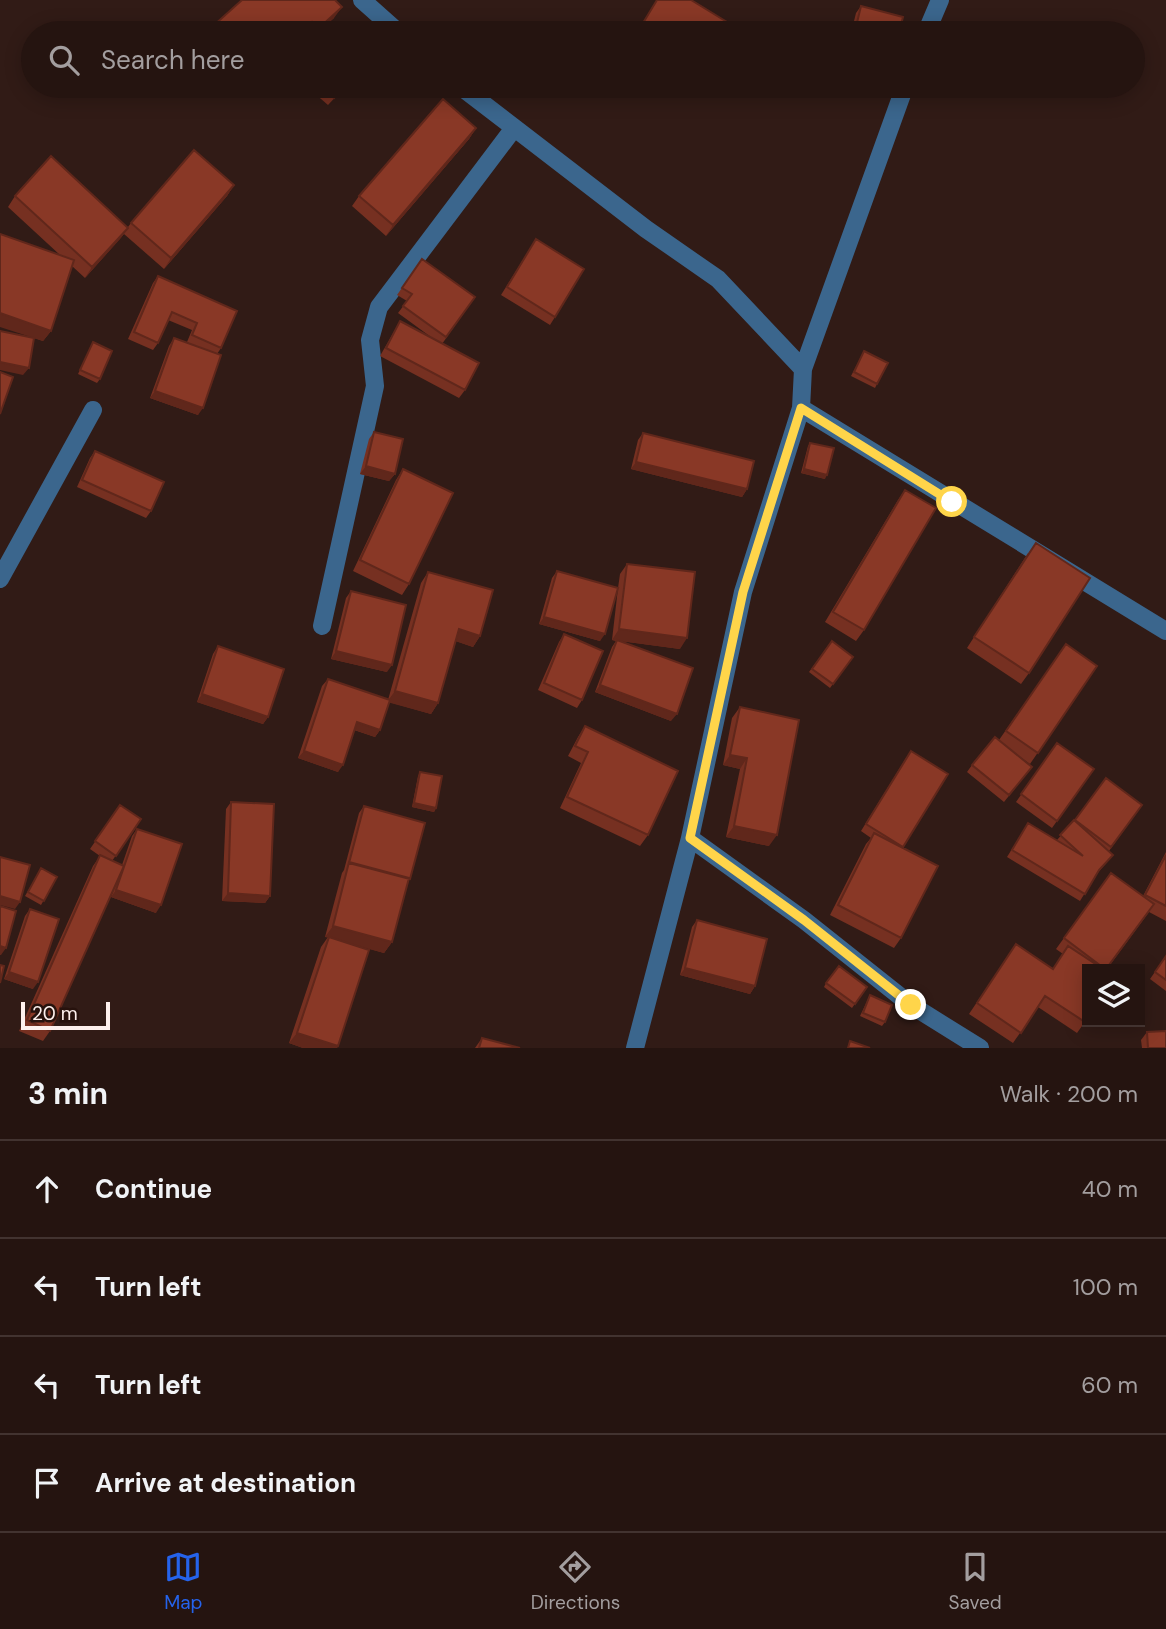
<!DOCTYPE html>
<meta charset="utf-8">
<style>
:root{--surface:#251410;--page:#31211e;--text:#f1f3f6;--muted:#a39e9f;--line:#423330;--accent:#2563eb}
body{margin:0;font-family:"DM Sans",sans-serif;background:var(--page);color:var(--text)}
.controls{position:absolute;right:21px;bottom:21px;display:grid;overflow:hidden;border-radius:0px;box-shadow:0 4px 18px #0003}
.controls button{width:63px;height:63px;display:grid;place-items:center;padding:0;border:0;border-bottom:2px solid var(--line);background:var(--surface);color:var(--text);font:35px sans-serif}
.scale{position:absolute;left:21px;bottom:18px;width:89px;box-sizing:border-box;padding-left:7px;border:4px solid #fdf0ed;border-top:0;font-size:19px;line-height:24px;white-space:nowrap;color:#fdf0ed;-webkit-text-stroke:5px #27120d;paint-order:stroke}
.stop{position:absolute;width:21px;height:21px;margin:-16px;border:5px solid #ffd54a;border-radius:50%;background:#fff}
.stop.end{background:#ffd54a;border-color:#fff;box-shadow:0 2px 7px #0008}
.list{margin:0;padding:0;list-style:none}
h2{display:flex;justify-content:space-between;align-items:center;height:91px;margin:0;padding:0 28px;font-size:30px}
h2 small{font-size:23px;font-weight:400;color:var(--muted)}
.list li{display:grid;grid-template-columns:46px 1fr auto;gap:21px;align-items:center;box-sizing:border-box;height:98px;padding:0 28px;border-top:2px solid var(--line)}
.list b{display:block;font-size:26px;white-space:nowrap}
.list em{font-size:23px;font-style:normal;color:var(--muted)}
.icon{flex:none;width:38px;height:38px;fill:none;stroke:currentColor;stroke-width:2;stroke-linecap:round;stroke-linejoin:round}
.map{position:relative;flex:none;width:1166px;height:1048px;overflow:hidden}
.search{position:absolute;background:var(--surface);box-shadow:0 4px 18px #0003;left:21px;right:21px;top:21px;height:77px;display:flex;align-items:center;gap:18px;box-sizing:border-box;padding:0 24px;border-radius:38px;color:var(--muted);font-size:26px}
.sheet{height:483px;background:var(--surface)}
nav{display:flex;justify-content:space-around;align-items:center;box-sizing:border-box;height:98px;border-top:2px solid var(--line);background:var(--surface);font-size:19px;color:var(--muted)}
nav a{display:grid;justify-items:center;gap:4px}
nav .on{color:var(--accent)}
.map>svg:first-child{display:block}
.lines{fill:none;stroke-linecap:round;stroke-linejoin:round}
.minor{stroke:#3b668d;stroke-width:18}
.wall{fill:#763021}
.shaded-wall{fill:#60271b}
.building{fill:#893826;stroke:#60271b;stroke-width:2}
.route{stroke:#ffd54a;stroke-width:9}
</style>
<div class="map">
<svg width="1166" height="1048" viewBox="0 0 1166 1048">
<rect width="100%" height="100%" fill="#311b16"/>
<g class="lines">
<path class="minor" d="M 362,0 L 399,33
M 926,33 L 940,0
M 460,86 L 646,229 L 718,279 L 803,369
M 801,408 L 1166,631
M 0,579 L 93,410
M 322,626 L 375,386 L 370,340 L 379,307 L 514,128
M 690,838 L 743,592 L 801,408 L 803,369 L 905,86
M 635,1048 L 690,838 L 804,920 L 911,1005 L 980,1048"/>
</g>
<path class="wall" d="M 657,0 L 720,33 L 636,33 Z
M 861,6 L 899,33 L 851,33 L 856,13 Z
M 334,18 L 317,33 L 208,33 L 213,26 Z
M 306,86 L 346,86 L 328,105 Z
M 476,128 L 469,139 L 386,236 L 352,206 L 359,196 Z
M 234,185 L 227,196 L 164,269 L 124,234 L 85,278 L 72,266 L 51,331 L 43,341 L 34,338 L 23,375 L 32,338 L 60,255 L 8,207 L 15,196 L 128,227 L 131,223 Z
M 536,239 L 555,317 L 550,325 L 501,295 Z
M 422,259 L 475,297 L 442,344 L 465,390 L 459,398 L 380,356 L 400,321 L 435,340 L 398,313 L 407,301 L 397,295 Z
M 158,276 L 221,348 L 217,354 L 198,415 L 150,398 L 169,346 L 174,338 L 195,346 L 187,342 L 192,330 L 168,320 L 158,343 L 153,350 L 128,339 L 153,283 Z
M 93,342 L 100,379 L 97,383 L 78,374 Z
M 864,351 L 877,384 L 875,388 L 851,376 Z
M 374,432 L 395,474 L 389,481 L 360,474 L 369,439 Z
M 643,433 L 747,489 L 742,497 L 631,469 L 638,440 Z
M 810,443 L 825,479 L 801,473 L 808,446 Z
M 95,451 L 151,511 L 146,518 L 77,487 L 90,458 Z
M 403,469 L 409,584 L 402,595 L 353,571 L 396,480 Z
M 905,490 L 864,630 L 856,641 L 825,622 L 898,500 Z
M 1028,553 L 1029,673 L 1021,684 L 967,648 Z
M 627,564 L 680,649 L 621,641 L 671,721 L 595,692 L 612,647 L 616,641 L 612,640 L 618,588 L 600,641 L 539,624 L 552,578 L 557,571 L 618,588 L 620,574 Z
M 428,572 L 480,636 L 473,647 L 456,641 L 438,703 L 431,714 L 389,702 L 380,730 L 375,737 L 354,730 L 338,772 L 298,758 L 322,686 L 328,679 L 388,700 L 421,583 Z
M 351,591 L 387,672 L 331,659 L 346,598 Z
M 564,634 L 582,700 L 577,708 L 538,690 L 559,642 Z
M 832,641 L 853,657 L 830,688 L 809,672 Z
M 1066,644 L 1097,666 L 1030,764 L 1016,754 L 1032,767 L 1004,802 L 967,772 L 972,765 L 999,740 Z
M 218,646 L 268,717 L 263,724 L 197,702 L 213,654 Z
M 740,707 L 769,846 L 726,837 L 740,769 L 723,765 L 732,718 Z
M 585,726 L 648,835 L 640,846 L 560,808 L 581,763 L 568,756 L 578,737 Z
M 1057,743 L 1094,769 L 1052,828 L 1016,802 Z
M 906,758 L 901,938 L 894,948 L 830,915 L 866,844 L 871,838 L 861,831 Z
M 420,772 L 436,808 L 434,812 L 412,807 L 418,776 Z
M 1106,778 L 1142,805 L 1109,851 L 1113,855 L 1096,875 L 1080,901 L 1007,857 L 1028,823 L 1057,840 L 1074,821 Z
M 231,802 L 270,896 L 265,903 L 222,901 L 226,809 Z
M 120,805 L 141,819 L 112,861 L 122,865 L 132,836 L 137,829 L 156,913 L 111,897 L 117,881 L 50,1031 L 43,1041 L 19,1031 L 93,866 L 100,856 L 90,849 Z
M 364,806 L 410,879 L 407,883 L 392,942 L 384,953 L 342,941 L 338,1046 L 337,1048 L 303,1048 L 289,1043 L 321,947 L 328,937 L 325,937 L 342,873 L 344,870 L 359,813 Z
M 1166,852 L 1166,921 L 1149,912 L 1107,969 L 1087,969 L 1087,1019 L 1077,1033 L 1038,1007 L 1013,1043 L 969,1014 L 1016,944 L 1053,969 L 1063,954 L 1056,949 L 1111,873 L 1143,896 Z
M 39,872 L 57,877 L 41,905 L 25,896 Z
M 30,909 L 33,989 L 4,979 L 25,916 Z
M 697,920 L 755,986 L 750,994 L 680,975 L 692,927 Z
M 1166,956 L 1166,991 L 1150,979 Z
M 826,983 L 867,987 L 852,1008 L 824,987 Z
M 870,995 L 885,1022 L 882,1026 L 860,1016 Z
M 1147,1032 L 1166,1048 L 1142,1048 L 1141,1040 Z
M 482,1038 L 520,1048 L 475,1048 Z"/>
<path class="shaded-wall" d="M 342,7 L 334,18 L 317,33 L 315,33 L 318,29 Z
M 312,22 L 304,33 L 300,33 Z
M 476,128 L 469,139 L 386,236 L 393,225 Z
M 234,185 L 227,196 L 164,269 L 171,258 Z
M 128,228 L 121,238 L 85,278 L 92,267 Z
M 0,313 L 51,331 L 43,341 L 0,327 Z
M 0,362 L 29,368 L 23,375 L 0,370 Z
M 155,391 L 203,408 L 198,415 L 150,398 Z
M 636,462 L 747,489 L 742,497 L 631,469 Z
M 366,466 L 395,474 L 389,481 L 360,474 Z
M 804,469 L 827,475 L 825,479 L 801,473 Z
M 544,617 L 605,634 L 600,641 L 539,624 Z
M 459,629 L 480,636 L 473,647 L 452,640 Z
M 619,629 L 687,638 L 680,649 L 612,640 Z
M 336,651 L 392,665 L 387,672 L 331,659 Z
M 600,685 L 677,714 L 671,721 L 595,692 Z
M 395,691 L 438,703 L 431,714 L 387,702 Z
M 202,694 L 268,717 L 263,724 L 197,702 Z
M 357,722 L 380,730 L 375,737 L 352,729 Z
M 304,751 L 343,765 L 338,772 L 298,758 Z
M 730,755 L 747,758 L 740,769 L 723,765 Z
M 414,803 L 436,808 L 434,812 L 412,807 Z
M 734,826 L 777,835 L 769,846 L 726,837 Z
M 116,890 L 161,905 L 156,913 L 111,897 Z
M 228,893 L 270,896 L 265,903 L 222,901 Z
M 0,896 L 20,902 L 15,909 L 0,905 Z
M 333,926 L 392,942 L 384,953 L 325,937 Z
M 0,946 L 6,948 L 1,955 L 0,955 Z
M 685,968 L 755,986 L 750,994 L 680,975 Z
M 9,972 L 38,982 L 33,989 L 4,979 Z
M 297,1033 L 338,1046 L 337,1048 L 303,1048 L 289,1043 Z"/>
<path class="building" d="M 242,0 L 335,0 L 342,7 L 318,29 L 312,22 L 300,33 L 219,33 L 213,26 Z
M 657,0 L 691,0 L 727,22 L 720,33 L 648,33 L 640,28 Z
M 861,6 L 903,17 L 899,33 L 864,33 L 855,31 Z
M 320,86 L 344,86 L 334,98 Z
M 443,99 L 476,128 L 393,225 L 359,196 Z
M 194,150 L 234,185 L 171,258 L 131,223 Z
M 51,156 L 128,228 L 92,267 L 15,196 Z
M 0,234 L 74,260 L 51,331 L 0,313 Z
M 536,239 L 584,269 L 555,317 L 507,287 Z
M 422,259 L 475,297 L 446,337 L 403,306 L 412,294 L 402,288 Z
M 158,276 L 237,311 L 221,348 L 192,335 L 197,323 L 172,312 L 158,343 L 134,332 Z
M 400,321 L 479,363 L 465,390 L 386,348 Z
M 0,331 L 34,338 L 29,368 L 0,362 Z
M 174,338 L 221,355 L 203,408 L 155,391 Z
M 93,342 L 112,351 L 100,379 L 80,370 Z
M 864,351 L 888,363 L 877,384 L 854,372 Z
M 0,372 L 13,377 L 0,414 Z
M 374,432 L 403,439 L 395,474 L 366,466 Z
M 643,433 L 754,461 L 747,489 L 636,462 Z
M 810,443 L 834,448 L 827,475 L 804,469 Z
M 95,451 L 164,482 L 151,511 L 82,480 Z
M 403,469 L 453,493 L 409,584 L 360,560 Z
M 905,490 L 936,508 L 864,630 L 833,612 Z
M 1036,543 L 1090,578 L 1029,673 L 974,637 Z
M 627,564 L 695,572 L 687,638 L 619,629 Z
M 557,571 L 618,588 L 605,634 L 544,617 Z
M 428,572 L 493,590 L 480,636 L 459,629 L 438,703 L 395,691 Z
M 351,591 L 406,605 L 392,665 L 336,651 Z
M 564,634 L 603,651 L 582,700 L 544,683 Z
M 617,640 L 693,668 L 677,714 L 600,685 Z
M 832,641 L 853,657 L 833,684 L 812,669 Z
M 1066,644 L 1097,666 L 1038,753 L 1006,731 Z
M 218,646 L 284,669 L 268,717 L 202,694 Z
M 328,679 L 390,700 L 380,730 L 357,722 L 343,765 L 304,751 Z
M 740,707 L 799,720 L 777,835 L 734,826 L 747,758 L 730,755 Z
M 585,726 L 678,771 L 648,835 L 567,797 L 588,752 L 575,746 Z
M 995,737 L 1032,767 L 1009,795 L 972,765 Z
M 1057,743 L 1094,769 L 1057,821 L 1021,794 Z
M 911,751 L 948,774 L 903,847 L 866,824 Z
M 420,772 L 442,776 L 436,808 L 414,803 Z
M 1106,778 L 1142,805 L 1111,847 L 1075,820 Z
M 231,802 L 274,804 L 270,896 L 228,893 Z
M 120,805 L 141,819 L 116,856 L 95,841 Z
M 364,806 L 425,823 L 410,879 L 349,863 Z
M 1074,820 L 1113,855 L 1099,870 L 1085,894 L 1012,850 L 1028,823 L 1083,856 L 1060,835 Z
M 137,829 L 182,844 L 161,905 L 116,890 Z
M 874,833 L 938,866 L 901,938 L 838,905 Z
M 100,855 L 124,866 L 50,1031 L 27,1020 Z
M 1166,855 L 1166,906 L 1145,895 Z
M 0,857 L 30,865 L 20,902 L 0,896 Z
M 349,862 L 409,878 L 392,942 L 333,926 Z
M 41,868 L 57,877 L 44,901 L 28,892 Z
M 1111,873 L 1154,904 L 1106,969 L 1105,969 L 1064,938 Z
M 0,906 L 16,911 L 6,948 L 0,946 Z
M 30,909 L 59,919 L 38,982 L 9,972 Z
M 697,920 L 767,939 L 755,986 L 685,968 Z
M 329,937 L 369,950 L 338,1046 L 297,1033 Z
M 1016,944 L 1053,969 L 1068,946 L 1103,969 L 1087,969 L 1087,1019 L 1085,1022 L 1045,996 L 1021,1033 L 977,1003 Z
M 1166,956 L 1166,980 L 1155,972 Z
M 0,965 L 4,966 L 0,983 Z
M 839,966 L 867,987 L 855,1004 L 826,983 Z
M 870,995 L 892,1005 L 885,1022 L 863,1013 Z
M 1166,1031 L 1166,1048 L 1148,1048 L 1147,1032 Z
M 482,1038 L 520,1048 L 479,1048 Z
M 850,1041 L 870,1048 L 848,1048 Z"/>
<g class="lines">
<path class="route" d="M 911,1005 L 804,920 L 690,838 L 743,592 L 801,408 L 952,502"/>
</g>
</svg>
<div class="controls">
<button><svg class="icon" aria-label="layers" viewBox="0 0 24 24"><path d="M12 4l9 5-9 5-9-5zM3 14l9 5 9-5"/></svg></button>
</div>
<div class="scale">20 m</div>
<div class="stop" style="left:952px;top:502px"></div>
<div class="stop end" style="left:911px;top:1005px"></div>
<div class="search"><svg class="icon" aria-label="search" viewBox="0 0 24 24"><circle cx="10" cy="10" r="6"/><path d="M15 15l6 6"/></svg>Search here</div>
</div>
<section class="sheet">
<h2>3 min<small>Walk · 200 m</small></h2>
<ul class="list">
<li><svg class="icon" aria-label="ahead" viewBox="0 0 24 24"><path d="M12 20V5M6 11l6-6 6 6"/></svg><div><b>Continue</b></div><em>40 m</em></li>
<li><svg class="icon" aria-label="left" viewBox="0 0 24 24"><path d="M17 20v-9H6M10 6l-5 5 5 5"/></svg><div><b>Turn left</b></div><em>100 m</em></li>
<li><svg class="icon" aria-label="left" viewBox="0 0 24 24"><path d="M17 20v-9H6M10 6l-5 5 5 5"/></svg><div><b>Turn left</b></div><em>60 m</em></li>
<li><svg class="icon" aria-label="arrive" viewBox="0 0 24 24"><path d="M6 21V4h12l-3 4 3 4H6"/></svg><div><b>Arrive at destination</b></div></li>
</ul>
</section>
<nav>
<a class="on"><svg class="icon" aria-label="map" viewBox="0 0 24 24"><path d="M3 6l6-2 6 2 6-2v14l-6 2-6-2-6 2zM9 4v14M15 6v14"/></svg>Map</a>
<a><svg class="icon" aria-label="directions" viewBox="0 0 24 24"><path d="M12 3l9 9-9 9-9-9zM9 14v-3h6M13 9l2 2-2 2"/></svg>Directions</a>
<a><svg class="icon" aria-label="saved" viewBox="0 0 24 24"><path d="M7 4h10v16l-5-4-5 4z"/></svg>Saved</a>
</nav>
